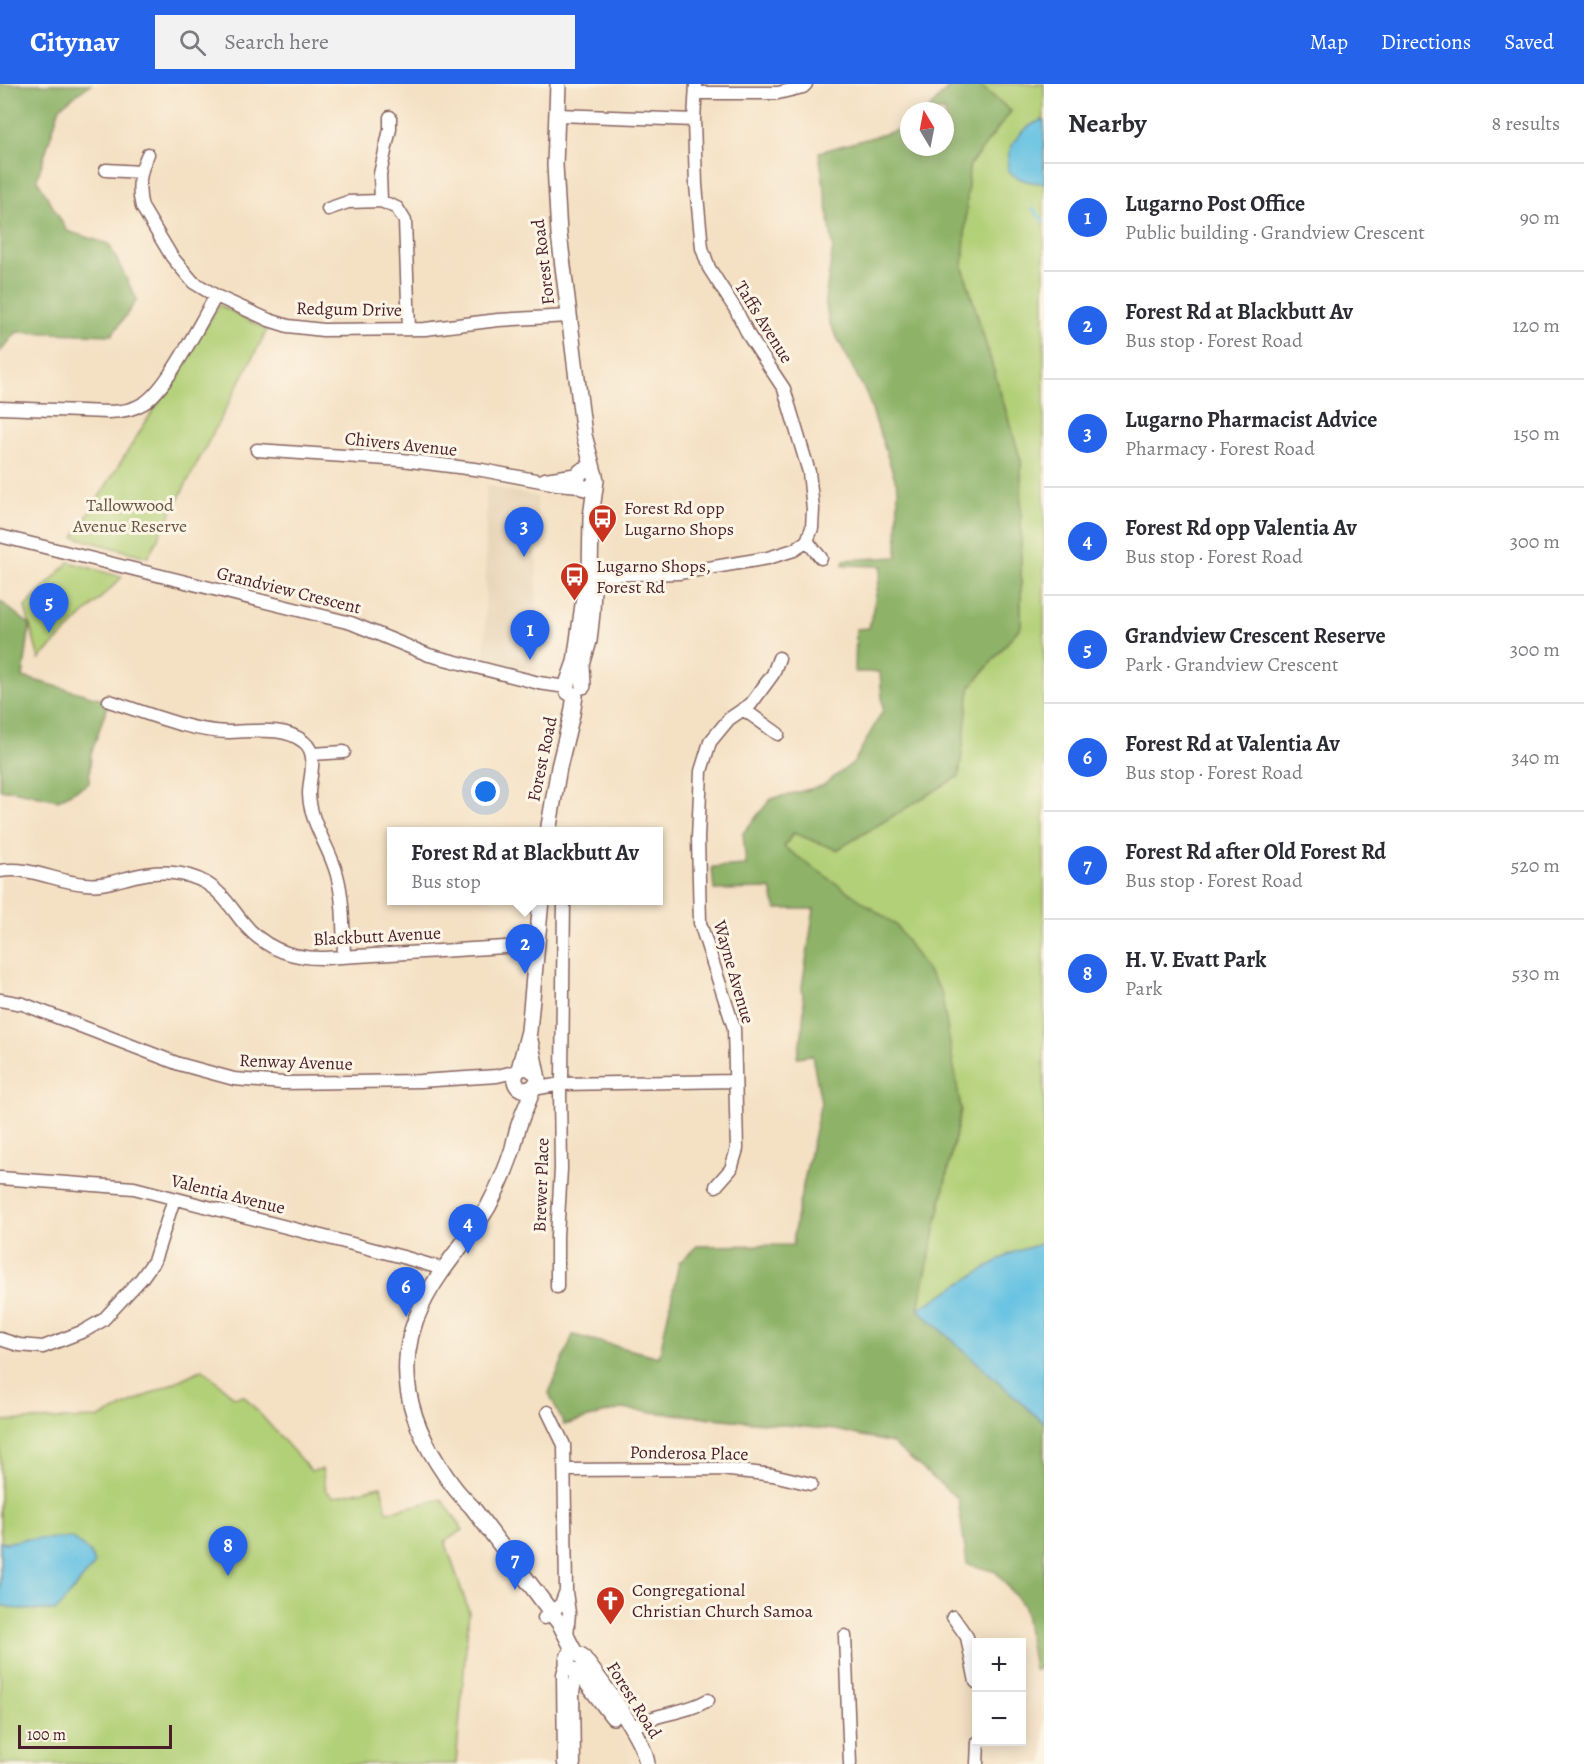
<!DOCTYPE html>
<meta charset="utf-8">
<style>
:root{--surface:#fff;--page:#f2f2f3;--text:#2b2b33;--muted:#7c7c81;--line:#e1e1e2;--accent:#2563eb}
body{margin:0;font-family:Alegreya,serif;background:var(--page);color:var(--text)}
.controls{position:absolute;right:18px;bottom:18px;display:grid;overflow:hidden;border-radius:0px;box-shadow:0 3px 15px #0003}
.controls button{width:54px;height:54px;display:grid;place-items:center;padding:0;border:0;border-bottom:2px solid var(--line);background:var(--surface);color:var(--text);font:30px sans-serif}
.compass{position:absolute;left:900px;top:18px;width:54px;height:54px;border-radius:50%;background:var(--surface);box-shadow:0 3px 15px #0003;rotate:350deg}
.scale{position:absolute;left:18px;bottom:15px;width:154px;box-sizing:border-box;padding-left:6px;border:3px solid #4a1f2b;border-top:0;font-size:16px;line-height:21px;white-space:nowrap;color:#4a1f2b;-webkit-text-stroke:4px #fcf5e5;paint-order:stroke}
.you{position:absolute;left:486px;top:708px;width:21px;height:21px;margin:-15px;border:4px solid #fff;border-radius:50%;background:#1a73e8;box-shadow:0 0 0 9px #1a73e833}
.badge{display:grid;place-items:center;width:39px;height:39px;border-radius:50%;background:var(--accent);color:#fff;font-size:20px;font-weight:700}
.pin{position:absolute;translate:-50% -50px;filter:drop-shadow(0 2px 3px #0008)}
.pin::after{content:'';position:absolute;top:32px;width:21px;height:18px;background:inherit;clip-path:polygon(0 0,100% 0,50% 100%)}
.popup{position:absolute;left:387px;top:743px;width:276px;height:78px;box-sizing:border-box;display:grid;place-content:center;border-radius:0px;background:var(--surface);filter:drop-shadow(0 2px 4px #0005);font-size:20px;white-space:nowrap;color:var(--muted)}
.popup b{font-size:22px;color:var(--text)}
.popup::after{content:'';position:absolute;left:50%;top:100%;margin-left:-12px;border:12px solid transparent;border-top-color:var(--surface)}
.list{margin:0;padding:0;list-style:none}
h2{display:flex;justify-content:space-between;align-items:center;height:78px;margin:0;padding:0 24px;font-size:26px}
h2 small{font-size:20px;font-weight:400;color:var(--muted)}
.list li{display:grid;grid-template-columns:39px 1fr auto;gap:18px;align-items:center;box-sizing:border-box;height:108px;padding:0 24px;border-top:2px solid var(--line)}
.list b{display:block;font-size:22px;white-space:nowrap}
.list p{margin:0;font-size:20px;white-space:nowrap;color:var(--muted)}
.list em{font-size:20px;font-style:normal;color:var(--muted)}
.icon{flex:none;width:33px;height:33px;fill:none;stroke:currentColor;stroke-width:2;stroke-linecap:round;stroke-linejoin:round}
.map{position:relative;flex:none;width:1044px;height:1680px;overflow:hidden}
header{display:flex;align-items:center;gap:36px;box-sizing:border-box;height:84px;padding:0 30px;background:var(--accent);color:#fff}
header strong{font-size:28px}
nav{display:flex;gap:33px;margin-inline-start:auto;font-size:21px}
.search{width:420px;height:54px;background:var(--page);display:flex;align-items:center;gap:15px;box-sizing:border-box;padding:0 21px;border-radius:0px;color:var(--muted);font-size:22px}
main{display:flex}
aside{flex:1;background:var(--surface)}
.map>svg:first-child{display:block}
.built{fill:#e5d1b4}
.green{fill:#b2d078;stroke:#7e7852;stroke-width:1.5}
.forest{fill:#8db268;stroke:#6c684a;stroke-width:1.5}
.water{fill:#64c1e2;stroke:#577086;stroke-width:1.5}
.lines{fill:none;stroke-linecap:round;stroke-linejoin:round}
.stream{stroke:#64c1e2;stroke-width:3}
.minor-casing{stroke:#866360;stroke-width:15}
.tertiary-casing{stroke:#866360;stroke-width:18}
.minor{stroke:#fff;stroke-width:12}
.tertiary{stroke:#fff;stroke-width:15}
.labels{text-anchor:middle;stroke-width:6;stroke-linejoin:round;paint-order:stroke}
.street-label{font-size:18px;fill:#4a1f2b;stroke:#fcf5e5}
.park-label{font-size:18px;fill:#695442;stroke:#fcf5e5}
.poi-label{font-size:18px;fill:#4a1f2b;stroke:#fcf5e5;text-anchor:start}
</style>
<header>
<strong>Citynav</strong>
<div class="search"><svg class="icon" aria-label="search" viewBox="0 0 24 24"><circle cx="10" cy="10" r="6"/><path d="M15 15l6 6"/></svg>Search here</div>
<nav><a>Map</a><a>Directions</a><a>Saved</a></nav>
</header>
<main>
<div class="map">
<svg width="1044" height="1680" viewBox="0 0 1044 1680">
<rect width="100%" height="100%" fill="#fcf5e5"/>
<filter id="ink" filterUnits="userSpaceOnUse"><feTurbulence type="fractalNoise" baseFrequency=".0167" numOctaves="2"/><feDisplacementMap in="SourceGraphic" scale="12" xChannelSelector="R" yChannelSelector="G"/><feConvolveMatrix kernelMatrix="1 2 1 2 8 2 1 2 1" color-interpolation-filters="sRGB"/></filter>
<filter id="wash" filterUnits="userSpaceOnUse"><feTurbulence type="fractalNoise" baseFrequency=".008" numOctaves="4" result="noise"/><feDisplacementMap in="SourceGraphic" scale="24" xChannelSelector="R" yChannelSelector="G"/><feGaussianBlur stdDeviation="1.35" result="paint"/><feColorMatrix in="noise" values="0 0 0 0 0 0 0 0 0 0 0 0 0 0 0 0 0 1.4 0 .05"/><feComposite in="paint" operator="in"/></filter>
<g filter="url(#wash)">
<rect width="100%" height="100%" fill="#f4e0c3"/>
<path class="built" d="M 486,401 L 537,413 L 536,588 L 485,574 Z"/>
<path class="green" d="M 978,0 L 1044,0 L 1044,1339 L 918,1225 L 961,1025 L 819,789 L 784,763 L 793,749 L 959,693 L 970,604 L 1021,542 L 1021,377 L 963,184 L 969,82 L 1011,27 Z
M 219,221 L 267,246 L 148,473 L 74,453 Z
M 69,478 L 122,493 L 39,575 L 25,523 Z
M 203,1285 L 234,1313 L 244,1312 L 311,1387 L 322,1385 L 326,1406 L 333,1413 L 381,1402 L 387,1428 L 442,1415 L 463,1446 L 445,1457 L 469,1528 L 456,1680 L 0,1680 L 0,1337 L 99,1334 Z"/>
<path class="forest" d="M 0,0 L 91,0 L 60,23 L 37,95 L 67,147 L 109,160 L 137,216 L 112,251 L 17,248 L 0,268 Z
M 978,0 L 1011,27 L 969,82 L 963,184 L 1021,377 L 1021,542 L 970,604 L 959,692 L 837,766 L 793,749 L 784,763 L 896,841 L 941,907 L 961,1025 L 918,1225 L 1044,1339 L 1044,1584 L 1034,1586 L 1024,1523 L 996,1488 L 967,1480 L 958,1415 L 892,1359 L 836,1346 L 621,1325 L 564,1341 L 549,1309 L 573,1251 L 659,1273 L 679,1179 L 697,1162 L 793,1161 L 796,1134 L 821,1018 L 812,971 L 797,973 L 802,950 L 804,924 L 802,903 L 814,825 L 776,825 L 771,805 L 714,806 L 712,783 L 746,781 L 743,749 L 771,715 L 822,702 L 854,678 L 883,626 L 880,588 L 855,588 L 856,545 L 869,544 L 882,482 L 843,481 L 844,476 L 897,473 L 898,404 L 867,311 L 829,238 L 825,216 L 833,163 L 819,68 L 909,43 L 909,63 L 945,63 L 945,27 L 927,27 L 951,1 Z
M 0,517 L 30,541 L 23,593 L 109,617 L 91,670 L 89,699 L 58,716 L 12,706 L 0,706 Z"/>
<path class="water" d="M 1042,36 L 1044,37 L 1044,99 C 1030,99 1018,96 1008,87 C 1005,63 1020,44 1042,36 Z
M 1044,1159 L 1044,1339 L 918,1225 L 1011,1169 Z
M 72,1454 L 91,1469 L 94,1481 L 56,1527 L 17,1525 L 0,1521 L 0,1458 L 6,1459 L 25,1455 Z"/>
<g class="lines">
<path class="stream" d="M 1033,125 L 1044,137"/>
</g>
</g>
<g filter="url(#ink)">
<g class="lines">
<defs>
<path id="minor" d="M 696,9 L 778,9 L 803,3 L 806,0
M 557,31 L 694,36
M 390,33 L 390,45 L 380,90 L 381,117 L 397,124 L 405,137 L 409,245
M 148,70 C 140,86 137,105 142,123 L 172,173 L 193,198 L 216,212 L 269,236 L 288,242 L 323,246 L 425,245 L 498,236 L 569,232
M 106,86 L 141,88
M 328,125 L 348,118 L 381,117
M 0,324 L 108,328 C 121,328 133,326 144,319 C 168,304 200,238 216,212
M 257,366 L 402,376 L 482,386 L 557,400 L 580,402
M 545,395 L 579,390
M 0,452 L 351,539 L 429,571 L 539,599 L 566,603
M 807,457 L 821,474
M 590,491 L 679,489 L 768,474 L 794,466 L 807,457 L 812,444 L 813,425 L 809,388 L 784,305 L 749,252 L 736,226 L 709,184 L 702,164 L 696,101 L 694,36 L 696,0
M 109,617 C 147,629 188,647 228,648 C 251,648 284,641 304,658 C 319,670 309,693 309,710 C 310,740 330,763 337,791 C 344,817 343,846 344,873
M 743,625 L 778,650
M 312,670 L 344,668
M 0,787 C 31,782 56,798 85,800 C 103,802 118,796 135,792 C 158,786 185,787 206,799 C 221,808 230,822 241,836 C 262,863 290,875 325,874 L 537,861
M 0,916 L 23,920 L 179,980 L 234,995 L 283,999 L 420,997 L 497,992 L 518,987
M 534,1002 L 539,1004 L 561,1000 L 735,997
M 0,1094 L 134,1104 L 403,1173 L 443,1185
M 716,1102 L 731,1085 L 737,1065 L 734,944 L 700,839 L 698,754 L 701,687 L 710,658 L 729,635 L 751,620 L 773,590 L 779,574
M 557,1203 L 557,1152 L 561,1085 L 560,1006 L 562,994 L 564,816
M 0,1255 L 19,1261 L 43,1263 L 84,1247 L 103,1236 L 141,1195 L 154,1177 L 174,1115
M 565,1386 L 721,1385 L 773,1391 L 811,1400
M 566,1508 L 569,1529 L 567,1552
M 953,1533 L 967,1553 L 976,1598
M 544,1534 L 561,1520 L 566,1507 L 564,1361 L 548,1328
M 845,1552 L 850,1680
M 631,1645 C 654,1628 683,1631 708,1616
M 564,1680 L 563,1590 L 566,1579
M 574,1680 L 573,1609 L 577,1587
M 977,1680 L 978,1658"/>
<path id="tertiary" d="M 558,0 L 555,81 L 559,150 L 584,351 L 596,396 L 591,433 L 590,491 L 593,501 L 592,529 L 589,557 L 582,581 L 583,602
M 595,391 C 591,385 585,384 580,388 L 577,396 C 580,406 590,407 595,398
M 575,612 L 568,608 L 566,603 L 575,578 L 586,499
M 548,748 L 559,683 L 572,630 L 575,612
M 530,956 L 538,995 C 536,1002 532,1005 525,1006 C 514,1004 512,993 519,985 L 528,983 L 536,989
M 519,985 L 529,947 L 541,816
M 533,1004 C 530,1015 524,1026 520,1038 C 517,1046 515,1055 513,1064 C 507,1084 498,1104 488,1123 C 468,1157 439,1185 422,1221 C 395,1276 406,1330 438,1380 C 448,1396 458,1410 472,1423 L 560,1540 L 575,1569
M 575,1569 L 582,1572 C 599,1595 644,1653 647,1680
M 575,1569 L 569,1571 L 567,1576 L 568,1584 L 577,1587 L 582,1585 L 584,1580
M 578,1587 L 613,1633"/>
</defs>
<use href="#minor" class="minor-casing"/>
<use href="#tertiary" class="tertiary-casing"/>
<use href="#minor" class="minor"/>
<use href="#tertiary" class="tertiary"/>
</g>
</g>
<defs>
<symbol id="bus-pin" viewBox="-11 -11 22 30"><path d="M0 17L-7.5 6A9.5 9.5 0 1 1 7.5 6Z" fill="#c8321e" stroke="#fcf5e5"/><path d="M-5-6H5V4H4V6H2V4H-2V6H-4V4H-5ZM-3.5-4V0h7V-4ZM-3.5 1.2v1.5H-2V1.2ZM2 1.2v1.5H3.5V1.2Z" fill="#fff"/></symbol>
<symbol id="church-pin" viewBox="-11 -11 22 30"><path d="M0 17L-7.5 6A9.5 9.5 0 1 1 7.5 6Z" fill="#c8321e" stroke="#fcf5e5"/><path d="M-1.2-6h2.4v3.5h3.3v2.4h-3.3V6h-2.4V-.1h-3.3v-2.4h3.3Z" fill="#fff"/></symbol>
</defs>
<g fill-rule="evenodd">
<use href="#bus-pin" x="586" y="418" width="33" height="45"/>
<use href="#bus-pin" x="558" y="476" width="33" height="45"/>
<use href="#church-pin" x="594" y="1500" width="33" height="45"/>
</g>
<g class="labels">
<g class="street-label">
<text transform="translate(543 178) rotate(-97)" y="6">Forest Road</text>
<text transform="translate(349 225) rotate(1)" y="6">Redgum Drive</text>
<text transform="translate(764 238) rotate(58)" y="6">Taffs Avenue</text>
<text transform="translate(401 360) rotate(6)" y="6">Chivers Avenue</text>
<text transform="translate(289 506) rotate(14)" y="6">Grandview Crescent</text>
<text transform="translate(542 675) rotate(-78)" y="6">Forest Road</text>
<text transform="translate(377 852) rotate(-3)" y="6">Blackbutt Avenue</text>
<text transform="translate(734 888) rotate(74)" y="6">Wayne Avenue</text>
<text transform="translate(296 978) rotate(2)" y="6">Renway Avenue</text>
<text transform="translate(541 1101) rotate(-88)" y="6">Brewer Place</text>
<text transform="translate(228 1110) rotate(14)" y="6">Valentia Avenue</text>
<text transform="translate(689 1369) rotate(1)" y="6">Ponderosa Place</text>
<text transform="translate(634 1616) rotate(58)" y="6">Forest Road</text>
</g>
<g class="park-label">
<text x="130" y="427">Tallowwood<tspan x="130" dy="21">Avenue Reserve</tspan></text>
</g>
<g class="poi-label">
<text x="624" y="430">Forest Rd opp<tspan x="624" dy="21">Lugarno Shops</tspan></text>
<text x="596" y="488">Lugarno Shops,<tspan x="596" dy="21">Forest Rd</tspan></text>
<text x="632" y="1512">Congregational<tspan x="632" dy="21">Christian Church Samoa</tspan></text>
</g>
</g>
</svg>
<div class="controls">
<button>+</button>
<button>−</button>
</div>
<svg class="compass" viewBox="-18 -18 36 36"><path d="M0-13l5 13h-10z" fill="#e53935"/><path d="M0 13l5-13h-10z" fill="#7c7c81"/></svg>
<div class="scale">100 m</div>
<div class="you"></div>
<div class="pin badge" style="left:530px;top:576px">1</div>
<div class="pin badge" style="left:525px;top:890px">2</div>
<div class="popup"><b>Forest Rd at Blackbutt Av</b>Bus stop</div>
<div class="pin badge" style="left:524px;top:473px">3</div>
<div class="pin badge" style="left:468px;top:1170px">4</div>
<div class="pin badge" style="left:49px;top:549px">5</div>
<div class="pin badge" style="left:406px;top:1233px">6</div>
<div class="pin badge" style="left:515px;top:1506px">7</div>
<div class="pin badge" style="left:228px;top:1492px">8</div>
</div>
<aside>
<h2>Nearby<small>8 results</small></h2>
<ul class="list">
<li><span class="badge">1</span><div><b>Lugarno Post Office</b><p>Public building · Grandview Crescent</p></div><em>90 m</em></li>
<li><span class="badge">2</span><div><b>Forest Rd at Blackbutt Av</b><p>Bus stop · Forest Road</p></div><em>120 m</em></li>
<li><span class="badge">3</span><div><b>Lugarno Pharmacist Advice</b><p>Pharmacy · Forest Road</p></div><em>150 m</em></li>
<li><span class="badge">4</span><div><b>Forest Rd opp Valentia Av</b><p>Bus stop · Forest Road</p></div><em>300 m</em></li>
<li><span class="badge">5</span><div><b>Grandview Crescent Reserve</b><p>Park · Grandview Crescent</p></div><em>300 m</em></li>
<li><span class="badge">6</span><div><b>Forest Rd at Valentia Av</b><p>Bus stop · Forest Road</p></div><em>340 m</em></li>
<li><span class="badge">7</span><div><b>Forest Rd after Old Forest Rd</b><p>Bus stop · Forest Road</p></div><em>520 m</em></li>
<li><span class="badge">8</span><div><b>H. V. Evatt Park</b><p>Park</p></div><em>530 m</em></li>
</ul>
</aside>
</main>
